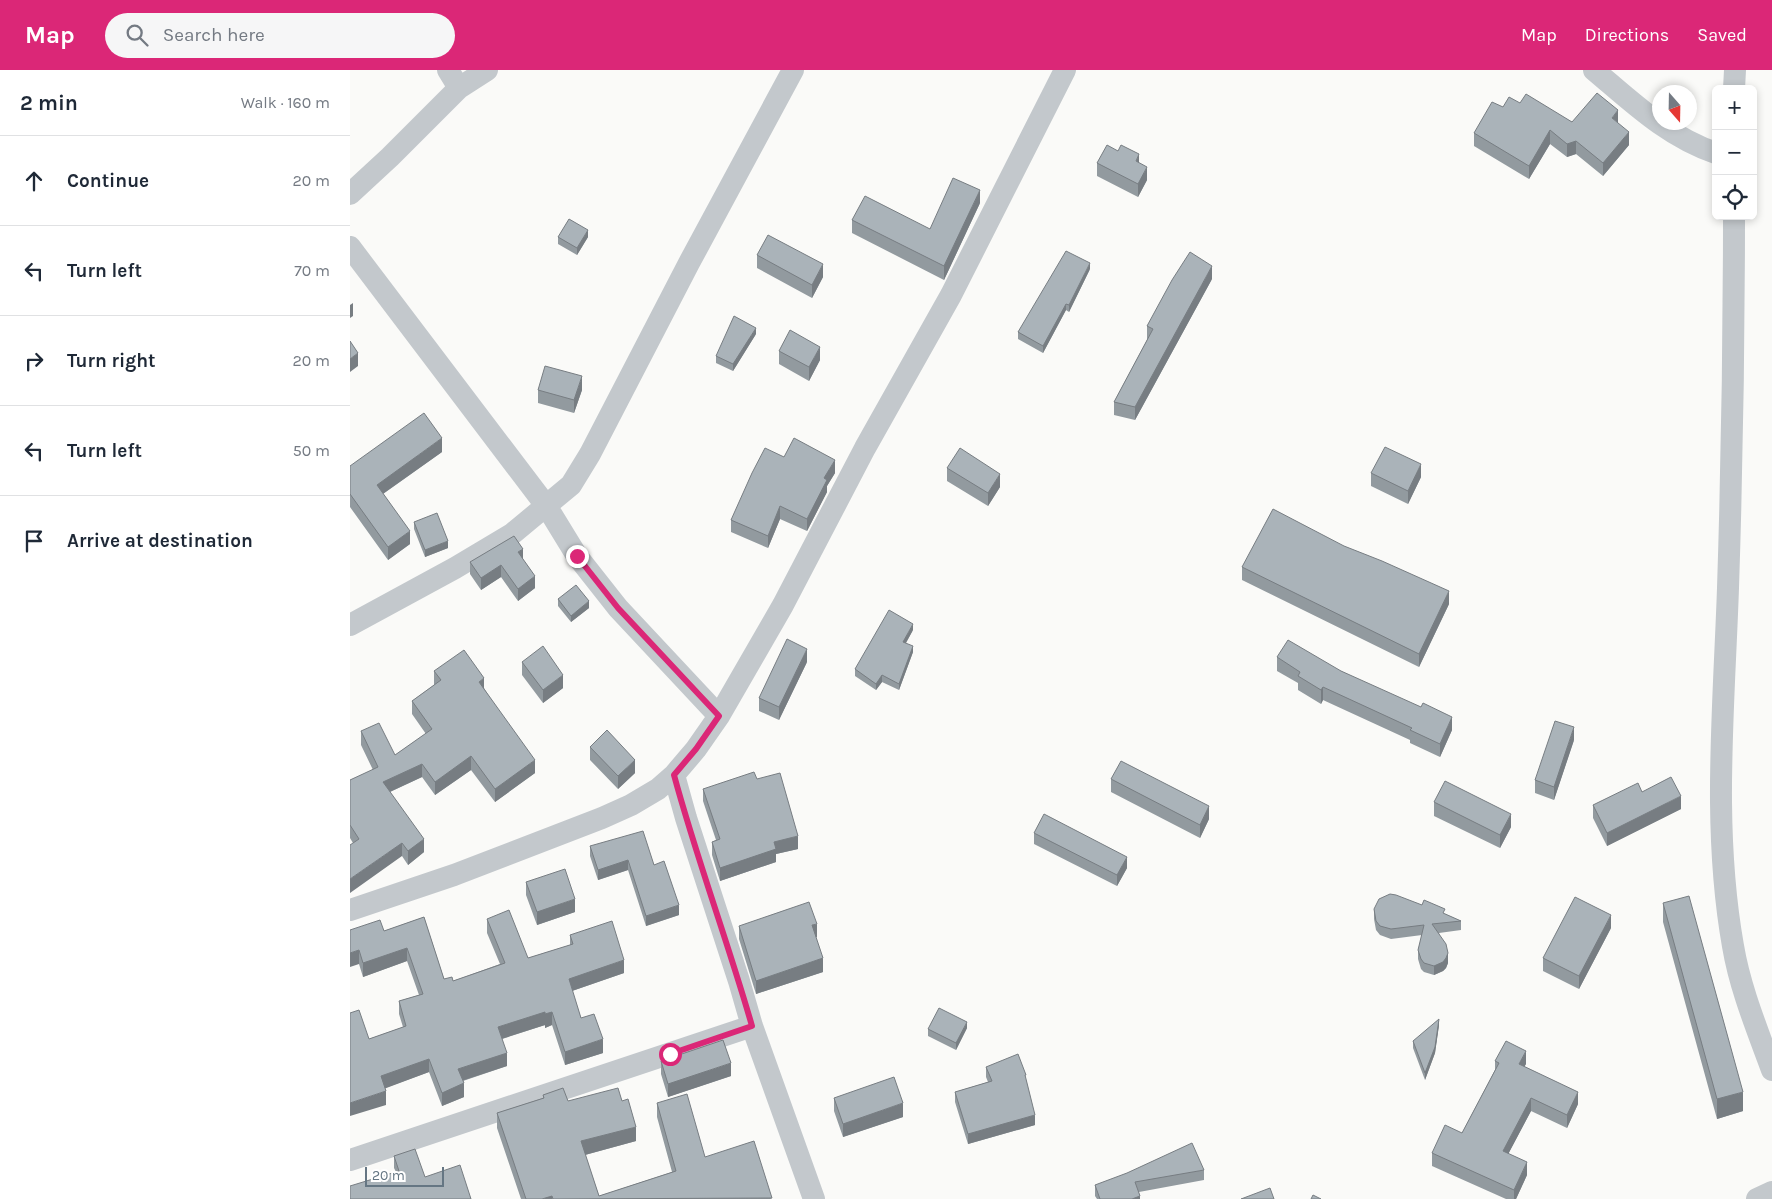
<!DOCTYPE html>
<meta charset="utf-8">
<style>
:root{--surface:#fff;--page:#f6f6f7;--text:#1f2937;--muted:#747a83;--line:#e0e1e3;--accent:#db2777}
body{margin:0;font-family:Karla,sans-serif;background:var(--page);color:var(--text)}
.controls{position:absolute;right:15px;top:15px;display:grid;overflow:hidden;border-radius:8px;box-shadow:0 2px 8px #0003}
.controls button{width:45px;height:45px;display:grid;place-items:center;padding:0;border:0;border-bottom:1px solid var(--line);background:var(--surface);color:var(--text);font:25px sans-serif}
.compass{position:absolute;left:1302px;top:15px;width:45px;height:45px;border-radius:50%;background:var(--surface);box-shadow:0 2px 8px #0003;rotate:160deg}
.scale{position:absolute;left:15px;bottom:12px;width:79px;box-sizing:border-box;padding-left:5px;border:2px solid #657683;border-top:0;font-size:14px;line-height:18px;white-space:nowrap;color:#657683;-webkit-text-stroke:4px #fff;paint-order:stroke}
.stop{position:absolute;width:15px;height:15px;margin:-11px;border:4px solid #db2777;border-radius:50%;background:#fff}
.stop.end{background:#db2777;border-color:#fff;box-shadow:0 1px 5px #0008}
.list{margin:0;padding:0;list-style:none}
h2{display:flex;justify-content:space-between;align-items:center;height:65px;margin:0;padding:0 20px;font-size:21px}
h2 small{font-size:16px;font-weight:400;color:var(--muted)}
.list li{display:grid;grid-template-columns:32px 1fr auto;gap:15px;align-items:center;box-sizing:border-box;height:90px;padding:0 20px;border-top:1px solid var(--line)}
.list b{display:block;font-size:19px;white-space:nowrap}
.list em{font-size:16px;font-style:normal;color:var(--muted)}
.icon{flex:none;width:28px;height:28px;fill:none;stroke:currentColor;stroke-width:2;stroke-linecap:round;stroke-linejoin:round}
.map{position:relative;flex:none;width:1422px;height:1129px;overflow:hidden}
header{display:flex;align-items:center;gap:30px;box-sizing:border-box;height:70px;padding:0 25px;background:var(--accent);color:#fff}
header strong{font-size:24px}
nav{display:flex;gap:28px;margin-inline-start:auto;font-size:18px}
.search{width:350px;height:45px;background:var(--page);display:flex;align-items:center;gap:12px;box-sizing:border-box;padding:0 18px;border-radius:28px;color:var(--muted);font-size:19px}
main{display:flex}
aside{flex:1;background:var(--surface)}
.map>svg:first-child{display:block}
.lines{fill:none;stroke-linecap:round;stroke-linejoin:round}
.minor{stroke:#c3c8cc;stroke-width:22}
.wall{fill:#929a9f}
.shaded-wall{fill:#777d82}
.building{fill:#aab3b9;stroke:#777d82}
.route{stroke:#db2777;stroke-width:6}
</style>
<header>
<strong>Map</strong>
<div class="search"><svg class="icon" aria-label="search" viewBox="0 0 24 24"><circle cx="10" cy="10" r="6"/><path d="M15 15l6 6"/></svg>Search here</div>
<nav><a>Map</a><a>Directions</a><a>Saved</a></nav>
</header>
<main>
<aside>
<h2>2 min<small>Walk · 160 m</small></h2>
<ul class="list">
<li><svg class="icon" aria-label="ahead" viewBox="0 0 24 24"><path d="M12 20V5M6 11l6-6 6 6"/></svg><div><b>Continue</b></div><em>20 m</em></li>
<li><svg class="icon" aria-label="left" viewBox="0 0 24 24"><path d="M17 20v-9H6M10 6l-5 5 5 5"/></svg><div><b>Turn left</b></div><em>70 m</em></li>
<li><svg class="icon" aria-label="right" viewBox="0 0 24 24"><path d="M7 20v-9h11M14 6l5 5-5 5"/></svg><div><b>Turn right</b></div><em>20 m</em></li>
<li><svg class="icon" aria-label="left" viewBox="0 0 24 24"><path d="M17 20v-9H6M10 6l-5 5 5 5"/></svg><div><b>Turn left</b></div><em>50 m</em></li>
<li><svg class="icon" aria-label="arrive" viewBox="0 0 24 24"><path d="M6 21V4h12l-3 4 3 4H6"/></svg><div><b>Arrive at destination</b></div></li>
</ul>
</aside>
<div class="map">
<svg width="1422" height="1129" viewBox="0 0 1422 1129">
<rect width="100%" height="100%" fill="#fafaf8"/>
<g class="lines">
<path class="minor" d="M 98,0 L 109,18
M 1244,0 C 1282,32 1318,67 1366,83
M 1384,19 L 1385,0
M 0,124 L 40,87 L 109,18 L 137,0
M 1384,146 C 1384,270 1382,394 1378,518 C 1374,637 1362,758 1383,876 C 1390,918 1407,959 1422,1000
M 0,177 L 197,437 L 227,486 L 268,538 L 369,646
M 0,555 L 105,498 L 162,464 L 221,415 L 240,384 L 339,193 L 443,0
M 324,705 L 336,748 L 389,911 L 402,956 L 464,1129
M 0,840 L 104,805 L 252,748 L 281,735 L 308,719 L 324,705 L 346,679 L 369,646 L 433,535 L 515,378 L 601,225 L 715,0
M 0,1090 L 402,956
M 1407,1129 L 1422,1122"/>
</g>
<path class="wall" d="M 1170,33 L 1222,52 L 1268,53 L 1279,75 L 1253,106 L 1226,84 L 1217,87 L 1200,74 L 1179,109 L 1124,76 L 1124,63 L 1153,37 Z
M 768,81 L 789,93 L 797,110 L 788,127 L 747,106 L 747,93 Z
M 630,133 L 594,210 L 502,163 L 502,150 L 580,159 Z
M 208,167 L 238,167 L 227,185 L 208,174 Z
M 407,185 L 473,207 L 462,228 L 407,198 Z
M 740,199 L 719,242 L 716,240 L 693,283 L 668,269 L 668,262 Z
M 862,209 L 785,350 L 764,345 L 764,332 L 797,270 L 797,256 Z
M 406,264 L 383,301 L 366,293 L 366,286 Z
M 429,281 L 470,290 L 459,311 L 429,294 Z
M 188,320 L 232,320 L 224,343 L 188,333 Z
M 92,382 L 33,424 L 60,474 L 38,490 L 0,437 L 0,396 Z
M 434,387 L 485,403 L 477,416 L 477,422 L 457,461 L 430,449 L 418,478 L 381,462 L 381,450 Z
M 597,398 L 650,417 L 638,436 L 597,411 Z
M 1021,403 L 1071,407 L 1058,434 L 1021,416 Z
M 64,452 L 98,478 L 75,487 L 64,459 Z
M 173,489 L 185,518 L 168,531 L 151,507 L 131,520 L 120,504 L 120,492 Z
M 892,497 L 1099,534 L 1069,597 L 892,510 Z
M 208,529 L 239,538 L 221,552 L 208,536 Z
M 563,560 L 556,573 L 563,582 L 549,620 L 532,612 L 526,620 L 505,606 L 505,599 Z
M 927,587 L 991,601 L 1102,660 L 1090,687 L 1060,673 L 1060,670 L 973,630 L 971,634 L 948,620 L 948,613 L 927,601 Z
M 172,592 L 213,618 L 193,633 L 172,605 Z
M 457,592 L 429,650 L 409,641 L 409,628 Z
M 84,601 L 134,618 L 185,703 L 145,732 L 121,700 L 85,725 L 72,707 L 40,722 L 74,782 L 58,795 L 52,786 L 3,773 L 0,768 L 0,710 L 23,700 L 11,675 L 11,661 L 45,685 L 76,664 L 62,644 L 62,631 L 84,615 Z
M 1224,670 L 1204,730 L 1185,723 L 1185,710 Z
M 240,677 L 285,703 L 268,719 L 240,690 Z
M 407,709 L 448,779 L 426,784 L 426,792 L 370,811 L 362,785 L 362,772 L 366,770 L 353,731 L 353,719 Z
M 761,709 L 859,749 L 850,768 L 761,722 Z
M 1292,722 L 1331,739 L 1257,776 L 1243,748 L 1243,735 Z
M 1084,732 L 1161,757 L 1150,778 L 1084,746 Z
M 684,763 L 777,798 L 767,816 L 684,774 Z
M 240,776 L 304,795 L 329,845 L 296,856 L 278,800 L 248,810 L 240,786 Z
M 176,812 L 225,842 L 187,855 L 176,825 Z
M 1313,833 L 1393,1041 L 1367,1049 L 1313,852 Z
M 1024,839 L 1095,844 L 1111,851 L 1111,860 L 1089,863 L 1098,893 L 1096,898 L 1093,901 L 1084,905 L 1074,902 L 1071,899 L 1068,889 L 1068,880 L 1072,865 L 1041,869 L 1030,865 L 1026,860 L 1024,849 Z
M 74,847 L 94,909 L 103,911 L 150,894 L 137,863 L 137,849 L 178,888 L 220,875 L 220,865 L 274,903 L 222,921 L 231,948 L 253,983 L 215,995 L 202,955 L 195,958 L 195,955 L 152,969 L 157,996 L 113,1011 L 114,1027 L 92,1036 L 79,1002 L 35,1018 L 36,1035 L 19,969 L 53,957 L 49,944 L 49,931 L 69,925 L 57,891 L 13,907 L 9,894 L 0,860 L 34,861 Z
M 389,856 L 467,867 L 466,867 L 473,902 L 406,924 L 389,869 Z
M 1261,858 L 1229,919 L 1193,901 L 1193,888 Z
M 1089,955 L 1085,983 L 1075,1010 L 1063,978 L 1063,971 Z
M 617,958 L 606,980 L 578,966 L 578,959 Z
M 311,991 L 381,1006 L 318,1027 L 311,1004 Z
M 1145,991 L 1176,994 L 1174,996 L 1228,1034 L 1217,1058 L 1181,1041 L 1158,1084 L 1177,1105 L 1166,1129 L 1156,1129 L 1082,1096 L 1082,1083 L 1112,1063 L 1145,1000 Z
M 636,997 L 676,1010 L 685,1055 L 618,1074 L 605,1032 L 605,1022 L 638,1012 L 636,1007 Z
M 193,1025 L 218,1031 L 272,1031 L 286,1071 L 235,1085 L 249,1126 L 322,1102 L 307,1047 L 307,1033 L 355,1087 L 422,1129 L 171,1129 L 147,1058 L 147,1043 L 193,1028 Z
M 484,1028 L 553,1047 L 493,1067 L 484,1041 Z
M 44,1086 L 75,1107 L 46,1102 L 44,1098 Z
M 854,1100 L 854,1110 L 789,1122 L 790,1129 L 747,1129 L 745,1126 L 745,1115 Z"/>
<path class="shaded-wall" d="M 1268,40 L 1268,53 L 1262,48 Z
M 1200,60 L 1200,74 L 1179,109 L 1179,96 Z
M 1279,62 L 1279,75 L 1253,106 L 1253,93 Z
M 1226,71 L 1226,84 L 1217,87 L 1217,74 Z
M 789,84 L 789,97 L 786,91 Z
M 797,97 L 797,110 L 788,127 L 788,114 Z
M 630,120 L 630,133 L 594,210 L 594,196 Z
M 238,160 L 238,167 L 227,185 L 227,178 Z
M 740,193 L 740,199 L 719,242 L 719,235 Z
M 473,194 L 473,207 L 462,228 L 462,215 Z
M 862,196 L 862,209 L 785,350 L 785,337 Z
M 3,233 L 3,246 L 0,248 L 0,235 Z
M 716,234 L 716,240 L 693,283 L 693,276 Z
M 406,258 L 406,264 L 383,301 L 383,294 Z
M 470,277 L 470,290 L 459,311 L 459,297 Z
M 8,283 L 8,296 L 0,302 L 0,289 Z
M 232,306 L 232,320 L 224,343 L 224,330 Z
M 92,368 L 92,382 L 27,428 L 27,415 Z
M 485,390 L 485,403 L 477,416 L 477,422 L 457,461 L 457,449 L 474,408 Z
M 1071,394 L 1071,407 L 1058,434 L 1058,421 Z
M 650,404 L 650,417 L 638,436 L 638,423 Z
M 430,436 L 430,449 L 418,478 L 418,466 Z
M 60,461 L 60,474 L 38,490 L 38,477 Z
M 98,471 L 98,478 L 75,487 L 75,480 Z
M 173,479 L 173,491 L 168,482 Z
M 151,495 L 151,507 L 131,520 L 131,508 Z
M 185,506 L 185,518 L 168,531 L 168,519 Z
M 1099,521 L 1099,534 L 1069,597 L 1069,584 Z
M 239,531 L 239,538 L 221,552 L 221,546 Z
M 563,554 L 563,560 L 553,578 L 553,572 Z
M 563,576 L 563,582 L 549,620 L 549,614 Z
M 457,579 L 457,592 L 429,650 L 429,637 Z
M 213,605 L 213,618 L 193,633 L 193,620 Z
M 532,605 L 532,612 L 526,620 L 526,614 Z
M 134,608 L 134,622 L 129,612 Z
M 973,617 L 973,630 L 971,634 L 971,620 Z
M 1102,647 L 1102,660 L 1090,687 L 1090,674 Z
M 1224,657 L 1224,670 L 1204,730 L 1204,717 Z
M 121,686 L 121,700 L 85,725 L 85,712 Z
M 185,690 L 185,703 L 145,732 L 145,719 Z
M 285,690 L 285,703 L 268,719 L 268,706 Z
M 72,694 L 72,707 L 33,725 L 33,712 Z
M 1331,726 L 1331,739 L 1257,776 L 1257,763 Z
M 859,736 L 859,749 L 850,768 L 850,755 Z
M 1161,744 L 1161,757 L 1150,778 L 1150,765 Z
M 448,766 L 448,779 L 426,784 L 426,792 L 370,811 L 370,798 L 424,772 Z
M 74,769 L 74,782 L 58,795 L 58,781 Z
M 52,773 L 52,786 L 0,823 L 0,809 Z
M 777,787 L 777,798 L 767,816 L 767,805 Z
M 278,790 L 278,800 L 248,810 L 248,800 Z
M 225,829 L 225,842 L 187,855 L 187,842 Z
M 329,835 L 329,845 L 296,856 L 296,846 Z
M 1261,845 L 1261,858 L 1229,919 L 1229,906 Z
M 467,854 L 467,867 L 462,868 L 462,855 Z
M 57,878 L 57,891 L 13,907 L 13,893 Z
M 9,880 L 9,894 L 0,897 L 0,883 Z
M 1098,883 L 1098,893 L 1096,898 L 1093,901 L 1084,905 L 1084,896 Z
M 473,888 L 473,902 L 406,924 L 406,911 Z
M 274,890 L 274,903 L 219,922 L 219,909 Z
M 195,942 L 195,955 L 148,970 L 148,957 Z
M 202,942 L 202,955 L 195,958 L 195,944 Z
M 1089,949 L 1089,955 L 1085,983 L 1075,1010 L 1075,1003 Z
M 617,952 L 617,958 L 606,980 L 606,973 Z
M 253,969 L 253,983 L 215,995 L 215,982 Z
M 1176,981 L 1176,994 L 1169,1006 L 1169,994 Z
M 157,983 L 157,996 L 108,1012 L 108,999 Z
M 79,989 L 79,1002 L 31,1020 L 31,1006 Z
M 381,993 L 381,1006 L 318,1027 L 318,1014 Z
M 114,1013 L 114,1027 L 92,1036 L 92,1023 Z
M 36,1021 L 36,1035 L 0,1046 L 0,1033 Z
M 1228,1022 L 1228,1034 L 1217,1058 L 1217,1045 Z
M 1393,1022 L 1393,1041 L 1367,1049 L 1367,1029 Z
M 1181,1028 L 1181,1041 L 1153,1094 L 1153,1081 Z
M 553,1033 L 553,1047 L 493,1067 L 493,1054 Z
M 685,1045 L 685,1055 L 618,1074 L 618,1064 Z
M 286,1057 L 286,1071 L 231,1086 L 231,1071 Z
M 1177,1092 L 1177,1105 L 1166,1129 L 1164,1129 L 1164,1120 Z
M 202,1126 L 202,1129 L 192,1129 Z
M 790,1126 L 790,1129 L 782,1129 Z"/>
<path class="building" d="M 1247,23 L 1268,40 L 1262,48 L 1279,62 L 1253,93 L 1226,71 L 1217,74 L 1200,60 L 1179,96 L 1124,63 L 1142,32 L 1153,37 L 1159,27 L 1170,33 L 1176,24 L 1222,52 Z
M 757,75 L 768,81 L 771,75 L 789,84 L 786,91 L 797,97 L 788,114 L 747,93 Z
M 603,108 L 630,120 L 594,196 L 502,150 L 515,126 L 580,159 Z
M 219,149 L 238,160 L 227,178 L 208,167 Z
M 418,165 L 473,194 L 462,215 L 407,185 Z
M 716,181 L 740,193 L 719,235 L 716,234 L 693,276 L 668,262 Z
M 840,182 L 862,196 L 785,337 L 764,332 L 803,259 L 797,256 L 822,210 Z
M 384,246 L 406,258 L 383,294 L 366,286 Z
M 440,260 L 470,277 L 459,297 L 429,281 Z
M 0,271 L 8,283 L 0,289 Z
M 195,296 L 232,306 L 224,330 L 188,320 Z
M 74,343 L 92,368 L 27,415 L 60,461 L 38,477 L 0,424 L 0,396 Z
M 444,368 L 485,390 L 474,408 L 477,410 L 457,449 L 430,436 L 418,466 L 381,450 L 402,403 L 415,378 L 434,387 Z
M 1035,377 L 1071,394 L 1058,421 L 1021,403 Z
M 610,378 L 650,404 L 638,423 L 597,398 Z
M 923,439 L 994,476 L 1032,491 L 1099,521 L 1069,584 L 892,497 Z
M 87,443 L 98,471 L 75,480 L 64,452 Z
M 164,466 L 173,479 L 168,482 L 185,506 L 168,519 L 151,495 L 131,508 L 120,492 Z
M 226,515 L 239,531 L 221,546 L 208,529 Z
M 539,540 L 563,554 L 553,572 L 563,576 L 549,614 L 532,605 L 526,614 L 505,599 Z
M 437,569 L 457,579 L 429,637 L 409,628 Z
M 938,570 L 991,601 L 1071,637 L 1073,633 L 1102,647 L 1090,674 L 1060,660 L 1062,658 L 973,617 L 971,620 L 948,606 L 950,602 L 927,587 Z
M 193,576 L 213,605 L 193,620 L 172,592 Z
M 114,580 L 134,608 L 129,612 L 185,690 L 145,719 L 121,686 L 85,712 L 72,694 L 33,712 L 74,769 L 58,781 L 52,773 L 0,809 L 0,775 L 9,769 L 0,755 L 0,710 L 28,697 L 11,661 L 29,653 L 45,685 L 82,659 L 62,631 L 91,610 L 84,601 Z
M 1205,651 L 1224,657 L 1204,717 L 1185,710 Z
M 257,660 L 285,690 L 268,706 L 240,677 Z
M 771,691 L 859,736 L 850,755 L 761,709 Z
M 404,702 L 407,709 L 430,703 L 448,766 L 424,772 L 426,779 L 370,798 L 362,772 L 370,769 L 353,719 Z
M 1321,707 L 1331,726 L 1257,763 L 1243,735 L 1288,713 L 1292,722 Z
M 1095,711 L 1161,744 L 1150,765 L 1084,732 Z
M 694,744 L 777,787 L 767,805 L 684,763 Z
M 293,761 L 304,795 L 314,791 L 329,835 L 296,846 L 278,790 L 248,800 L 240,776 Z
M 215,799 L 225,829 L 187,842 L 176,812 Z
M 1040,824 L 1046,825 L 1072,835 L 1074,830 L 1095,839 L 1093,843 L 1111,851 L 1082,854 L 1096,874 L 1098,883 L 1096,888 L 1093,892 L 1084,896 L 1074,893 L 1071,889 L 1068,880 L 1074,855 L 1041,859 L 1030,856 L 1026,851 L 1024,839 L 1029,829 Z
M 1339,826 L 1393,1022 L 1367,1029 L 1313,833 Z
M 1225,827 L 1261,845 L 1229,906 L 1193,888 Z
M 459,832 L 467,854 L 462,855 L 473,888 L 406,911 L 389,856 Z
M 159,840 L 178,888 L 223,874 L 220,865 L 262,851 L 274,890 L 219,909 L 231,948 L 244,944 L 253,969 L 215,982 L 202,942 L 195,944 L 195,942 L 148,957 L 157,983 L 108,999 L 114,1013 L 92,1023 L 79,989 L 31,1006 L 36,1021 L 0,1033 L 0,943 L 9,940 L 19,969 L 56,956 L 49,931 L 73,924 L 57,878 L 13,893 L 9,880 L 0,883 L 0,860 L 30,850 L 34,861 L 74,847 L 94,909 L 102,907 L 103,911 L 155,893 L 137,849 Z
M 589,938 L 617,952 L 606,973 L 578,959 Z
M 1089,949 L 1085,977 L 1075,1003 L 1063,971 Z
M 373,970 L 381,993 L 318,1014 L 311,991 Z
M 1156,971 L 1176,981 L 1169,994 L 1228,1022 L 1217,1045 L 1181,1028 L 1153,1081 L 1177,1092 L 1164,1120 L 1082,1083 L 1095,1055 L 1112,1063 L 1149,993 L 1145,991 Z
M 668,984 L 676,1005 L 675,1005 L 685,1045 L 618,1064 L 605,1022 L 642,1011 L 636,997 Z
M 544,1007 L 553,1033 L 493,1054 L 484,1028 Z
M 213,1018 L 218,1031 L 268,1018 L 272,1031 L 278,1029 L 286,1057 L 231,1071 L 249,1126 L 326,1101 L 307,1033 L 337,1024 L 355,1087 L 404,1071 L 422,1128 L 203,1129 L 202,1126 L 192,1129 L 176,1129 L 147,1043 L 194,1028 L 193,1025 Z
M 842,1073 L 854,1100 L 785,1112 L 790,1126 L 782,1129 L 750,1129 L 745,1115 L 777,1103 Z
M 65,1079 L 75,1107 L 110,1095 L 121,1129 L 0,1129 L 0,1116 L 49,1101 L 44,1086 Z
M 920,1118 L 924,1129 L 891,1129 Z
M 963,1125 L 971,1129 L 961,1129 Z"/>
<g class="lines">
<path class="route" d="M 227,486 L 268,538 L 369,646 L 346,679 L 324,705 C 347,790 378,872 402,956 L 320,984"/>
</g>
</svg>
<div class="controls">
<button>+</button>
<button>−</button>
<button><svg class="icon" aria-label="locate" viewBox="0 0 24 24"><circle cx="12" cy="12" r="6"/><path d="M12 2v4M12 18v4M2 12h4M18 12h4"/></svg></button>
</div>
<svg class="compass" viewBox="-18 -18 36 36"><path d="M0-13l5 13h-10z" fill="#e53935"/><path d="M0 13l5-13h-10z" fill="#747a83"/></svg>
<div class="scale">20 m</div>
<div class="stop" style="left:320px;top:984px"></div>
<div class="stop end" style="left:227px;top:486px"></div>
</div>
</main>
